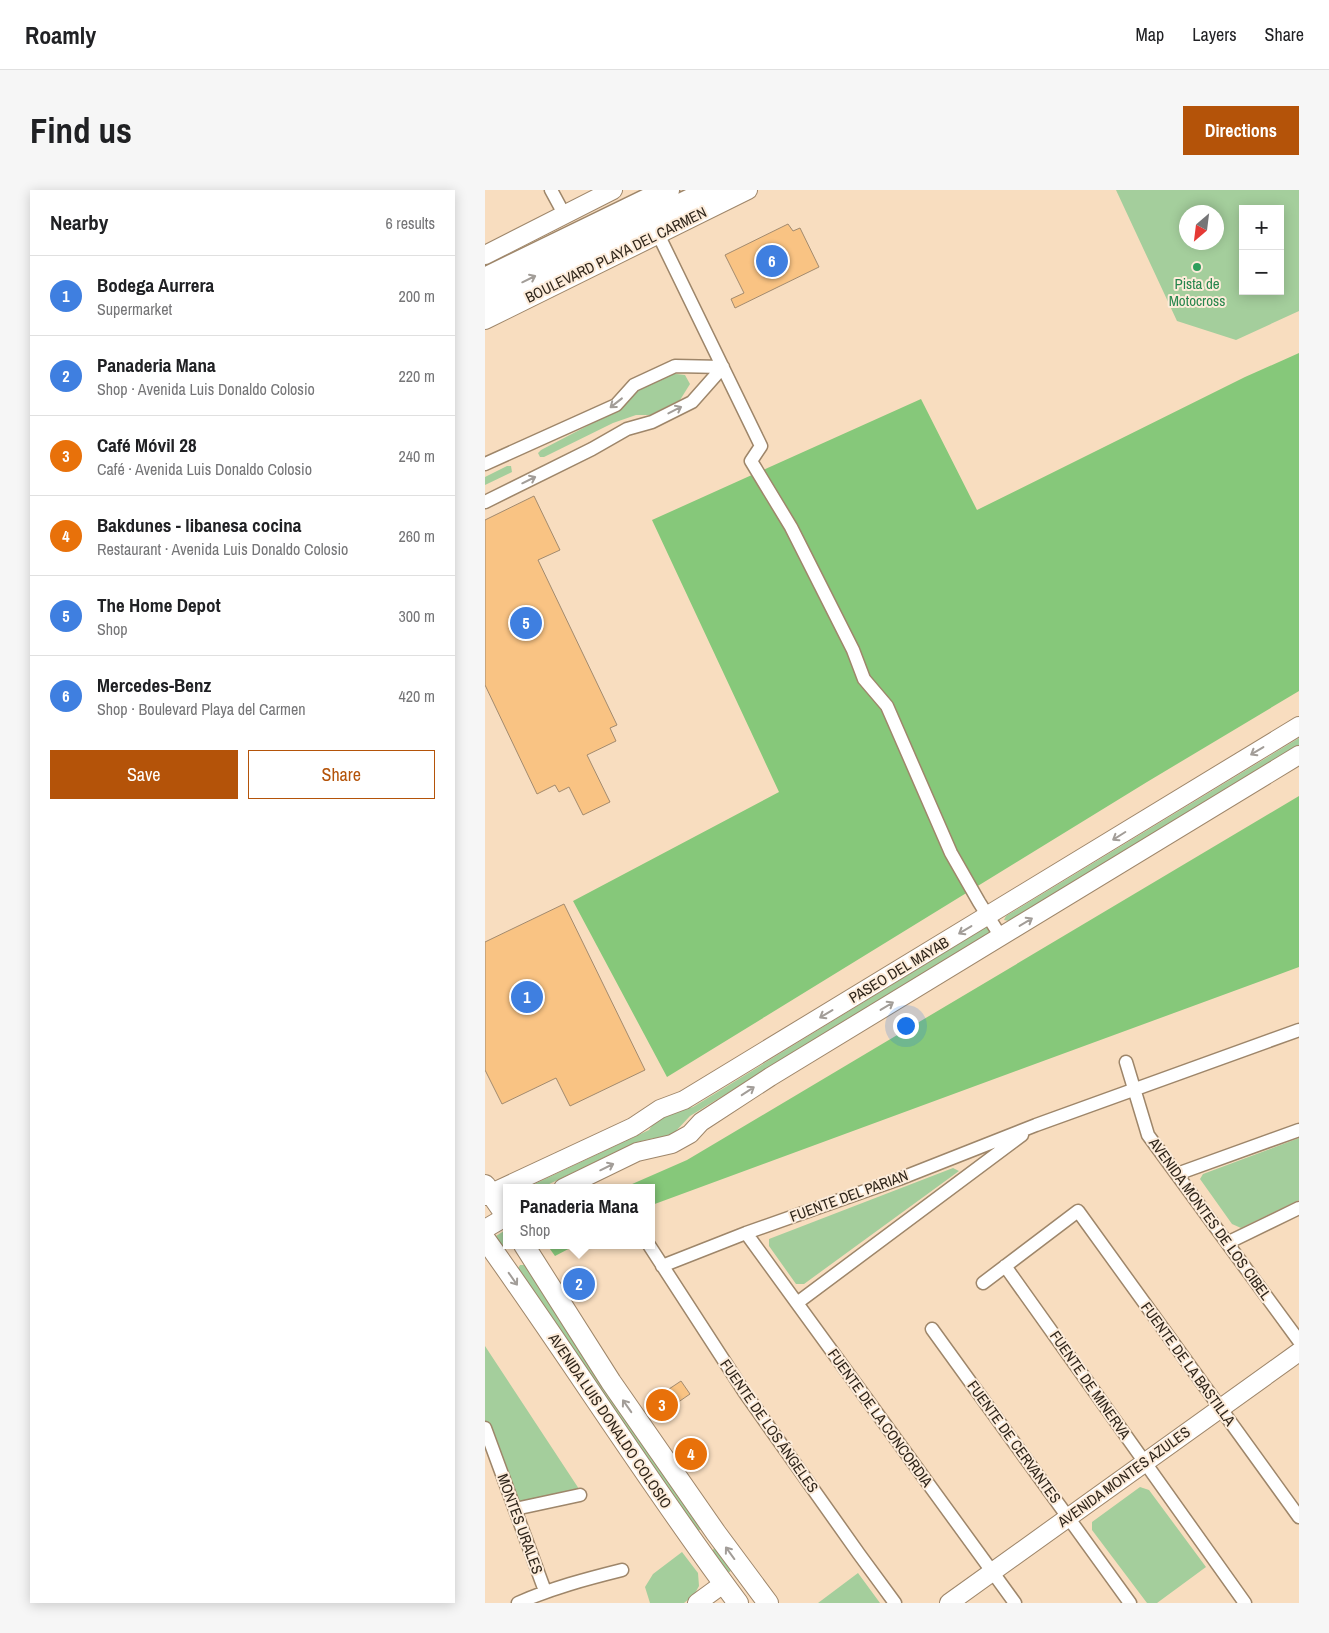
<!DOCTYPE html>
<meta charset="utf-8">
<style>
:root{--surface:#fff;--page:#f6f6f6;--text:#202124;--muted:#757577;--line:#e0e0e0;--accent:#b45309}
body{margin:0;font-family:"Archivo Narrow",sans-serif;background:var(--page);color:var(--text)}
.controls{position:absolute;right:15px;top:15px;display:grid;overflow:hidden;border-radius:0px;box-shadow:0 2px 12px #0003}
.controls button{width:45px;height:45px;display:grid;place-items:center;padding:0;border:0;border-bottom:1px solid var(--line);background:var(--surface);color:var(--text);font:25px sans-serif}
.compass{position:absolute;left:694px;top:15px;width:45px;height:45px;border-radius:50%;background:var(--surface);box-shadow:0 2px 12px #0003;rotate:208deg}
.you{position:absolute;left:420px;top:835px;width:18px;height:18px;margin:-12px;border:4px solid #fff;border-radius:50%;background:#1a73e8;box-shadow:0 0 0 8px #1a73e833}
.badge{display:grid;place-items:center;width:32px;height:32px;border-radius:50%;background:var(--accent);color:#fff;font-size:16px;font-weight:700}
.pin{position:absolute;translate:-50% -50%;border:2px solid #fff;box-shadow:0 1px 5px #0006}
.popup{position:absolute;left:18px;top:994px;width:152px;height:65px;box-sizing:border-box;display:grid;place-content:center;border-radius:0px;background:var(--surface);filter:drop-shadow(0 1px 4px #0005);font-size:16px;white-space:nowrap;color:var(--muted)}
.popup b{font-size:19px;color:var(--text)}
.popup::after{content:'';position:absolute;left:50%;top:100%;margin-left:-10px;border:10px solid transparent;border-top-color:var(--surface)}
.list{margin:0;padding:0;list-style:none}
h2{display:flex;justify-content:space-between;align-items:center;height:65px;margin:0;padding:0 20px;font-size:21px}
h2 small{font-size:16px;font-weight:400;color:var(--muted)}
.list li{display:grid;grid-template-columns:32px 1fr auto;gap:15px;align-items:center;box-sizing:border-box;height:80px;padding:0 20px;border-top:1px solid var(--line)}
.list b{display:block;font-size:19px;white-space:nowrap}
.list p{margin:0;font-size:16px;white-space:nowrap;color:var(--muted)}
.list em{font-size:16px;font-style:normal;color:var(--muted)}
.actions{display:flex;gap:10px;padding:15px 20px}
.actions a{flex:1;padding:11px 0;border:1px solid var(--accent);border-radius:0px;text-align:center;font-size:18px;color:var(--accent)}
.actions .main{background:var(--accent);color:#fff}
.map{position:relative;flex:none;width:814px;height:1413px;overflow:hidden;border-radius:0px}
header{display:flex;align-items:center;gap:30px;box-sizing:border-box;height:70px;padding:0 25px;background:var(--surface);border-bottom:1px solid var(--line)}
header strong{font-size:24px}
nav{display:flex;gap:28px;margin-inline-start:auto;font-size:18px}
.intro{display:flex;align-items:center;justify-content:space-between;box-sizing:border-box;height:120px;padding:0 30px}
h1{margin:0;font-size:35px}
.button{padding:12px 22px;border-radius:0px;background:var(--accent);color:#fff;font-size:18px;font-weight:700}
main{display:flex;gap:30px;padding:0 30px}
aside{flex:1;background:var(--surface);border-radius:0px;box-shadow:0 2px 12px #0003}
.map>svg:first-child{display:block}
.green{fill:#a4ce9c;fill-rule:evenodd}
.forest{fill:#86c87a}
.building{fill:#f9c383;stroke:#a28a6e}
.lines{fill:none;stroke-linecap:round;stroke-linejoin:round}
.street-casing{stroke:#9e866a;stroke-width:15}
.secondary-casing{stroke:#9e866a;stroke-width:20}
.primary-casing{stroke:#9e866a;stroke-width:22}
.highway-casing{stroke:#9e866a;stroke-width:25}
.street{stroke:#fff;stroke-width:12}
.secondary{stroke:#fff;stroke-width:18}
.primary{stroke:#fff;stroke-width:20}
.highway{stroke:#fff;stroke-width:22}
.oneway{stroke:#a29d98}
.leisure-dot{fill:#2e9e5b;stroke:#fdecda;stroke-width:2}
.labels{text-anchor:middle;stroke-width:4;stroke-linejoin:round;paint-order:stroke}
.street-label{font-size:15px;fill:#30261b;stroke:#fdecda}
.leisure-label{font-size:15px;fill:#27864d;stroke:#fdecda}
</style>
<header>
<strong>Roamly</strong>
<nav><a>Map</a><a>Layers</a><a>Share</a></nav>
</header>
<div class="intro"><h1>Find us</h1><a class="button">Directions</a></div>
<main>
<aside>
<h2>Nearby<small>6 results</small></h2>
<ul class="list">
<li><span class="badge" style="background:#3f7fe0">1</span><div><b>Bodega Aurrera</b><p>Supermarket</p></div><em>200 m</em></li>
<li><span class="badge" style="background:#3f7fe0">2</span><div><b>Panaderia Mana</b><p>Shop · Avenida Luis Donaldo Colosio</p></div><em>220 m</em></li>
<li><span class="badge" style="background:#e8710a">3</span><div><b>Café Móvil 28</b><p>Café · Avenida Luis Donaldo Colosio</p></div><em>240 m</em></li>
<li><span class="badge" style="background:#e8710a">4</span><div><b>Bakdunes - libanesa cocina</b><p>Restaurant · Avenida Luis Donaldo Colosio</p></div><em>260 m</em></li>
<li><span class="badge" style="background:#3f7fe0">5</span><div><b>The Home Depot</b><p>Shop</p></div><em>300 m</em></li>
<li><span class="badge" style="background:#3f7fe0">6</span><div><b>Mercedes-Benz</b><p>Shop · Boulevard Playa del Carmen</p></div><em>420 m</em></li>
</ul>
<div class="actions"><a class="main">Save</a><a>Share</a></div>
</aside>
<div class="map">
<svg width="814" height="1413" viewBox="0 0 814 1413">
<rect width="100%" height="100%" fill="#f8ddbf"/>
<path class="green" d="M 631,0 L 814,0 L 814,121 L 751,150 L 692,131 ZM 758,19 L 795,19 L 795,101 L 758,101 ZM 702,22 L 732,22 L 732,52 L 702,52 Z
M 183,183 L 200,185 L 205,194 L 195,210 L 165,225 L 151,225 L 128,233 L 59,267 L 55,267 L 53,263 L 56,260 L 127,223 L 145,210 L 152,198 Z
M 22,276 L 26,276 L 27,282 L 0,295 L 0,287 Z
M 814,548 L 814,555 L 524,731 L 519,730 L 521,726 Z
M 501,737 L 506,739 L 506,742 L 205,926 L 189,943 L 178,948 L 169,948 L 149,953 L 56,998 L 41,998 L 164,940 C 176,922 189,923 208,917 Z
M 814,948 L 814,1010 L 756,1038 L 747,1034 L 715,989 L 718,984 Z
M 468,978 L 474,981 L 319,1094 L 311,1094 L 284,1056 L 284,1049 Z
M 19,1041 L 21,1044 L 22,1055 L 18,1058 L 11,1046 Z
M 35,1075 L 40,1075 L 217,1335 L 215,1340 L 209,1341 L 32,1080 Z
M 0,1156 L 96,1302 L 31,1313 L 0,1231 Z
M 655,1297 L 664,1300 L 721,1377 L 672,1413 L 662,1413 L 607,1340 L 607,1332 Z
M 229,1358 L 233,1359 L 247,1376 L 245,1382 L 239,1381 L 227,1362 Z
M 197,1362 L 213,1383 L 214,1396 L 209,1405 L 199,1413 L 165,1413 L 160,1397 L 168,1384 Z
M 373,1383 L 395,1413 L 333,1413 Z"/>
<path class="forest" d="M 814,163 L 814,501 L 662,592 L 182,887 L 88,711 L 294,602 L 167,330 L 436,209 L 492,320 L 760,187 Z
M 814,606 L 814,777 L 167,1015 L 166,998 L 138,998 L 202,970 Z
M 62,1055 L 91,1055 L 70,1066 Z"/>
<path class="building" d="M 303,34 L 308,41 L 315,38 L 334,77 L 250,118 L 246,109 L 259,103 L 240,65 Z
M 49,306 L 75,360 L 53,370 L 132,535 L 125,538 L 131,551 L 102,565 L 125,612 L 98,625 L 84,597 L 74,602 L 70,595 L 52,604 L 0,495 L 0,330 Z
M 79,714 L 160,880 L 85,916 L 71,888 L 17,914 L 0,880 L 0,752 Z
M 196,1191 L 205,1204 L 176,1224 L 166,1211 Z"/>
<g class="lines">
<defs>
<path id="street" d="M 66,0 L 79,24
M 173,44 L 276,256 L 266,271 L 306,337 L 368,460 L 379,489 L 402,516 L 466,663 L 494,712 L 516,747
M 0,274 L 131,215 L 149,195 L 190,176 L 238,177
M 0,312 L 107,259 L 142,239 L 167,232 L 207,212 L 238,177
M 641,872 L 663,945 L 814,1151
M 692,984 L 814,940
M 261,1043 L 530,1413
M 742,1053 L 814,1018
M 164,1055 L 260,1203 L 374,1364 L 410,1413
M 177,1076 L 261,1043 L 414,989 L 551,935 L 814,840
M 520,1076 L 760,1413
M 498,1093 L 593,1021 L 814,1327
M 312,1113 L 537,945
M 447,1139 L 645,1413
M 0,1238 L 60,1401
M 30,1319 L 95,1305
M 33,1413 C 67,1398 101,1389 137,1380"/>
<path id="secondary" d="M 0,65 L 128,0
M 0,130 L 263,0
M 78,998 L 152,962 L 187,954 L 205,944 L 216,932 L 285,887 L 814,565
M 0,1006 L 148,937 L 175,919 L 199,910 L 814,536
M 0,1039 L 22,1026
M 212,1413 L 238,1394
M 464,1413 L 814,1162"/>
<path id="primary" d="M 0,995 L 22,1027
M 0,1049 C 86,1169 164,1294 253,1413
M 39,1055 L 126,1192 L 231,1343 L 283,1413"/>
<path id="highway" d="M 213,16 L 250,0
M 0,89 L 183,0
M 0,111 L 226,0"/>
</defs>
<use href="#street" class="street-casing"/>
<use href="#secondary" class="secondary-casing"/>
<use href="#primary" class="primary-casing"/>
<use href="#highway" class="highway-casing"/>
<use href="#street" class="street"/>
<use href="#secondary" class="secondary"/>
<use href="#primary" class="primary"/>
<use href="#highway" class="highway"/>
</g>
<defs><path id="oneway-shaft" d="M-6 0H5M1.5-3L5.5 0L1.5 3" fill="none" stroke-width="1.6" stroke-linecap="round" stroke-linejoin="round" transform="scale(1.25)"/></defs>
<g class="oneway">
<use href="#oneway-shaft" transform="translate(44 89) rotate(-26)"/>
<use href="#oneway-shaft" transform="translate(131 213) rotate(142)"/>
<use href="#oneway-shaft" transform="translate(190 220) rotate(-27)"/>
<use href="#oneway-shaft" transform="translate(44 290) rotate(-26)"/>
<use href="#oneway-shaft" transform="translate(772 561) rotate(149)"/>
<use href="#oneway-shaft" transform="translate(634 646) rotate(148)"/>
<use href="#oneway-shaft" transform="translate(541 732) rotate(-31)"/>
<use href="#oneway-shaft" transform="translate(480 740) rotate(149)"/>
<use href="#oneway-shaft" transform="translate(402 816) rotate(-31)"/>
<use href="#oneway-shaft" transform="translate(341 824) rotate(149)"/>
<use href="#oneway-shaft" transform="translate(263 901) rotate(-33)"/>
<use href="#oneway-shaft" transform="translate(122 977) rotate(-26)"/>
<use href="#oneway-shaft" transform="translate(28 1089) rotate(55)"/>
<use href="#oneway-shaft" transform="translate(142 1216) rotate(-125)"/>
<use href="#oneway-shaft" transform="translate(245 1363) rotate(-126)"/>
</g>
<circle class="leisure-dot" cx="712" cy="77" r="5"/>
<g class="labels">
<g class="street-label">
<text transform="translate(131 65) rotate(-26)" y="5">BOULEVARD PLAYA DEL CARMEN</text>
<text transform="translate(414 780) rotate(-31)" y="5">PASEO DEL MAYAB</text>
<text transform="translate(364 1006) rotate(-20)" y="5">FUENTE DEL PARIAN</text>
<text transform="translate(725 1029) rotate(54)" y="5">AVENIDA MONTES DE LOS CIBEL</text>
<text transform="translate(703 1174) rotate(54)" y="5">FUENTE DE LA BASTILLA</text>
<text transform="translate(605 1195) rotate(55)" y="5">FUENTE DE MINERVA</text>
<text transform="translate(395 1228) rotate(54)" y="5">FUENTE DE LA CONCORDIA</text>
<text transform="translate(125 1231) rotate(56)" y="5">AVENIDA LUIS DONALDO COLOSIO</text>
<text transform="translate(284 1236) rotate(55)" y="5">FUENTE DE LOS ÁNGELES</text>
<text transform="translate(529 1252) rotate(54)" y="5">FUENTE DE CERVANTES</text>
<text transform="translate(639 1287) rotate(-36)" y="5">AVENIDA MONTES AZULES</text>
<text transform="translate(35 1334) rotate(70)" y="5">MONTES URALES</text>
</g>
<g class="leisure-label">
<text x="712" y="99">Pista de<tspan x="712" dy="17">Motocross</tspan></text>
</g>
</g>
</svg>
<div class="controls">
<button>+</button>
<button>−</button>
</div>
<svg class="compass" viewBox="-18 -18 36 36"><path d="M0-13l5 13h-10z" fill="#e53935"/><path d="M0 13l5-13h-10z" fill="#757577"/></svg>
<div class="you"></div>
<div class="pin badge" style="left:42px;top:807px;background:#3f7fe0">1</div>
<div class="pin badge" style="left:94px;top:1094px;background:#3f7fe0">2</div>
<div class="popup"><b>Panaderia Mana</b>Shop</div>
<div class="pin badge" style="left:177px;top:1215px;background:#e8710a">3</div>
<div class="pin badge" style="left:206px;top:1264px;background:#e8710a">4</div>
<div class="pin badge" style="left:41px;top:433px;background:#3f7fe0">5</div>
<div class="pin badge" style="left:287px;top:71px;background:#3f7fe0">6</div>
</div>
</main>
